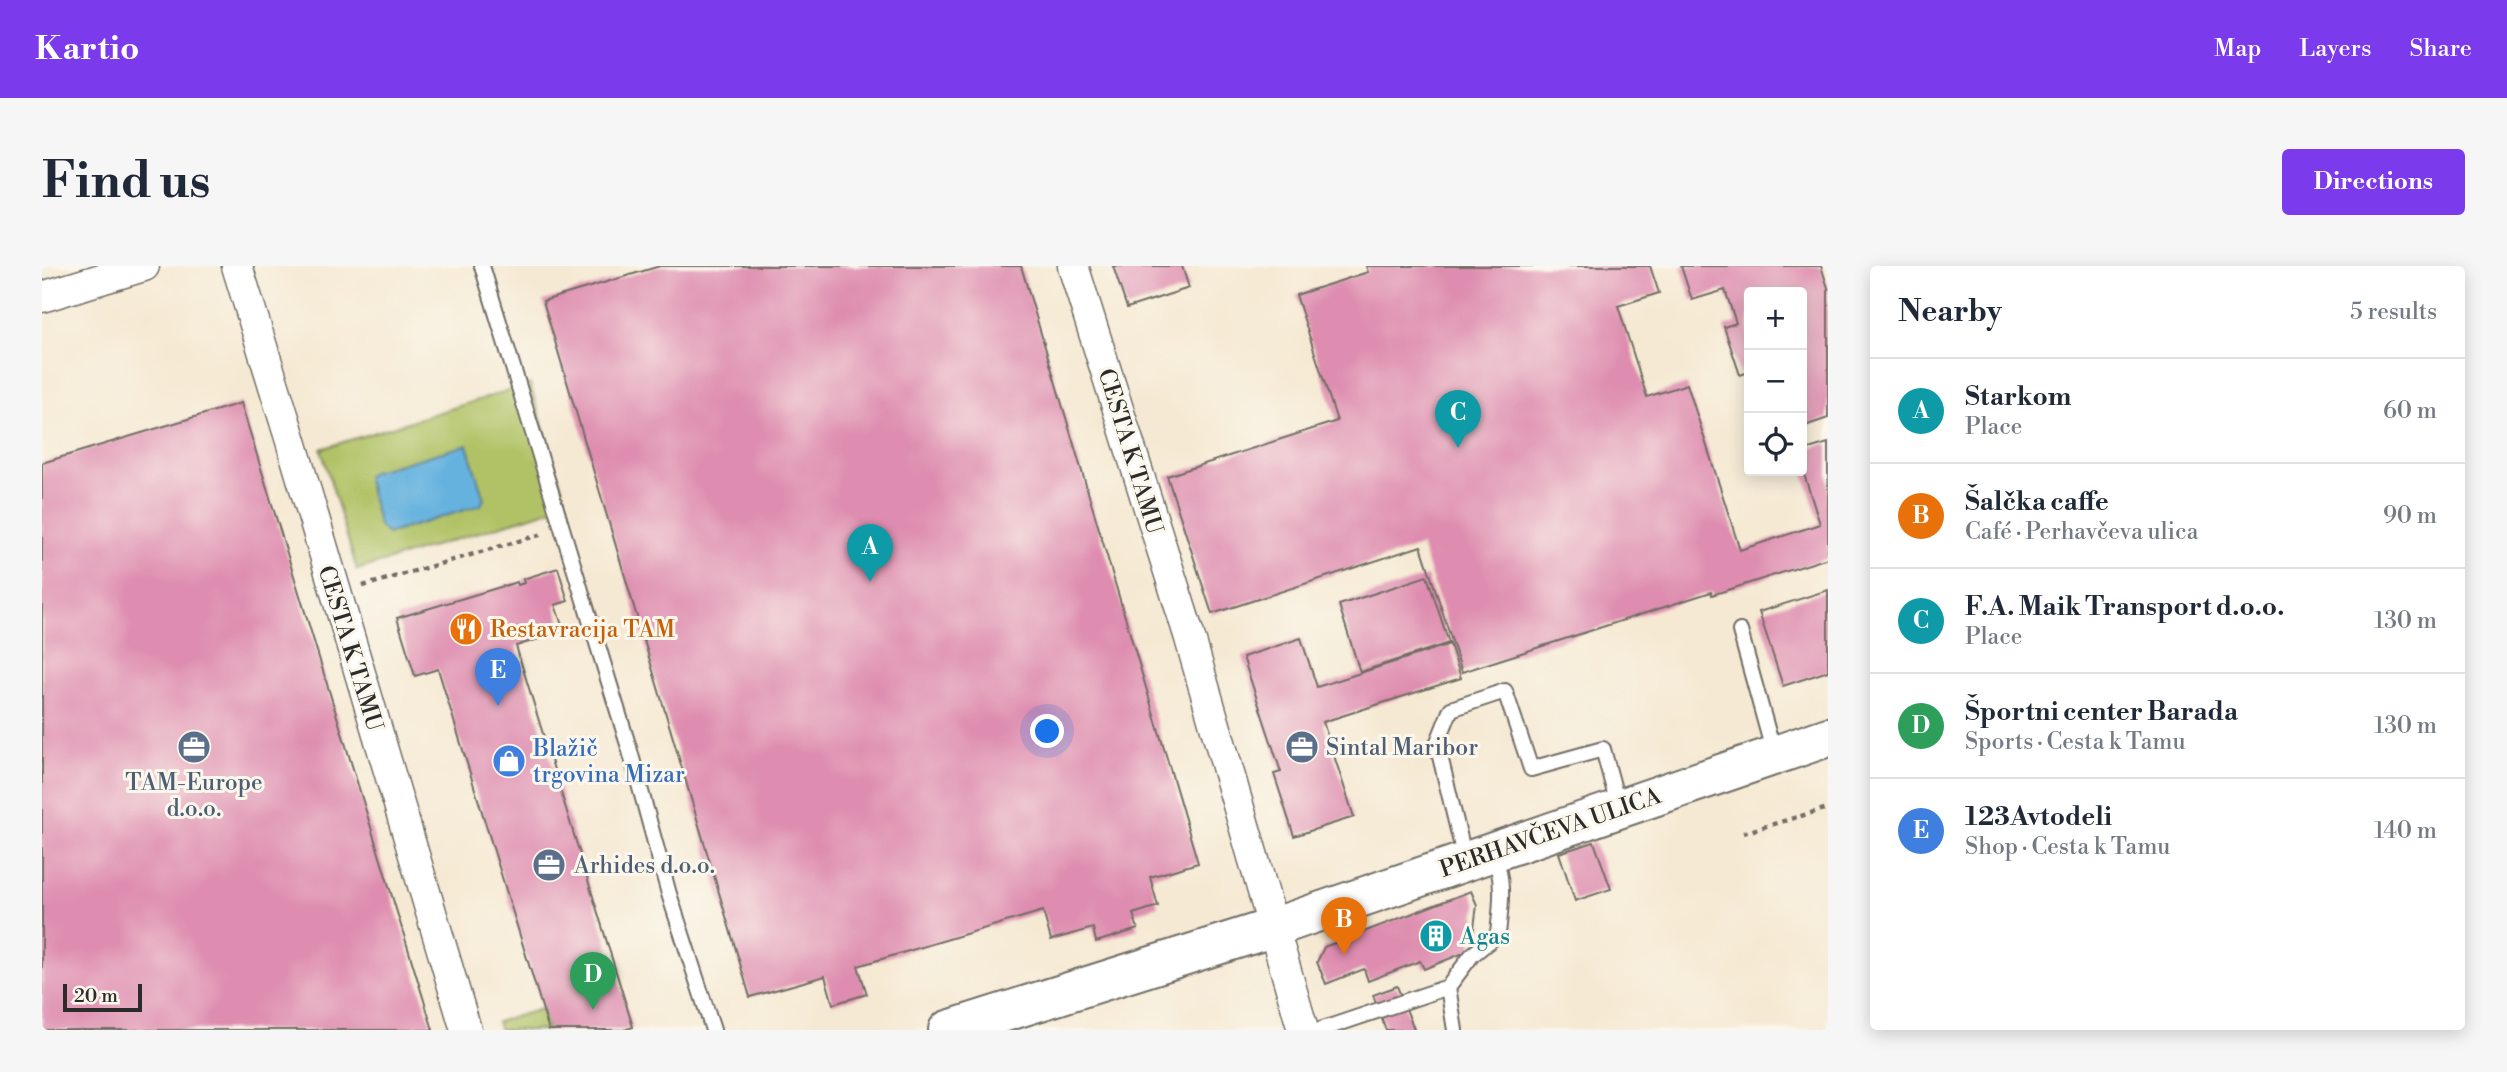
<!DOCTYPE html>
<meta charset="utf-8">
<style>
:root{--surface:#fff;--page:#f6f6f7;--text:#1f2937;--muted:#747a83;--line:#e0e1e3;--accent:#7c3aed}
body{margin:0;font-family:"Libre Bodoni",serif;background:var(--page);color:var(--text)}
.controls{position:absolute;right:21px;top:21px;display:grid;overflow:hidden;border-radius:7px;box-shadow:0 4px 18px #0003}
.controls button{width:63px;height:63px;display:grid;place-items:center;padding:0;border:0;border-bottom:2px solid var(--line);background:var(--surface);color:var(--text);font:35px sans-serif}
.scale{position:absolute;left:21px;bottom:18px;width:79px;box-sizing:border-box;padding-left:7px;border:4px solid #2b2b2b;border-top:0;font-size:19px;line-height:24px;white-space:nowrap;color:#2b2b2b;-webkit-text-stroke:5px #fbf7ec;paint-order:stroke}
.you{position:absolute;left:1006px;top:466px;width:24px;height:24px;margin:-18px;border:5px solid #fff;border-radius:50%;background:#1a73e8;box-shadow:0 0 0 10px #1a73e833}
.badge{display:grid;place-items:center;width:46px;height:46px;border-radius:50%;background:var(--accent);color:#fff;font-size:23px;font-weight:700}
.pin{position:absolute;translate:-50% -58px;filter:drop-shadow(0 2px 4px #0008)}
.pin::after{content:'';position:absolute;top:37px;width:24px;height:21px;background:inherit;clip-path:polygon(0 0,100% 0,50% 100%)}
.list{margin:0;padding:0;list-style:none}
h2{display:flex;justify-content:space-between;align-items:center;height:91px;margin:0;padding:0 28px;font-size:30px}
h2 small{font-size:23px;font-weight:400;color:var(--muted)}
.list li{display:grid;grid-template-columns:46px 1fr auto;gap:21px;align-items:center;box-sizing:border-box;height:105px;padding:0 28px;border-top:2px solid var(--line)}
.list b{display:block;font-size:26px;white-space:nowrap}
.list p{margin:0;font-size:23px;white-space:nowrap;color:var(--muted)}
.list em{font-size:23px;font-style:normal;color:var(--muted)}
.icon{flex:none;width:38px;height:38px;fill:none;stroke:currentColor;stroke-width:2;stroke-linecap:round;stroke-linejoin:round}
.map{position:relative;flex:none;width:1786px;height:764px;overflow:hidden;border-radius:7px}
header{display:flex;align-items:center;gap:42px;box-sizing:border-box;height:98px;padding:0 35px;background:var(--accent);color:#fff}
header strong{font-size:33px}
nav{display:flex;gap:38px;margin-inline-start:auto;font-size:24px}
.intro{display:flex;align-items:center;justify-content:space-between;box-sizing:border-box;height:168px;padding:0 42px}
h1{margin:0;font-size:49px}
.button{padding:18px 32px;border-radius:7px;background:var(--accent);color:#fff;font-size:24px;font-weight:700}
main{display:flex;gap:42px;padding:0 42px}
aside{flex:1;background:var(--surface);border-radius:7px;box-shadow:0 4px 18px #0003}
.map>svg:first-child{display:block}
.green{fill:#b1c266;stroke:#6e7648;stroke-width:2}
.water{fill:#66b2df;stroke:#486e85;stroke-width:2}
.building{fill:#de8caf}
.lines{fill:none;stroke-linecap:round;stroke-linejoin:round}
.lane-casing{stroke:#726e66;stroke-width:18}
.street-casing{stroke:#726e66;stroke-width:33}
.secondary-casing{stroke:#726e66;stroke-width:42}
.path{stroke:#726e66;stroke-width:4.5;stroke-dasharray:5 5;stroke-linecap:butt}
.lane{stroke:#fff;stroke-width:14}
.street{stroke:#fff;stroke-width:30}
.secondary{stroke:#fff;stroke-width:38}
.labels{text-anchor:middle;stroke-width:6;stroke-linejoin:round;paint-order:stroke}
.street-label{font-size:23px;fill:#2b2b2b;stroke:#fbf7ec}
.food-label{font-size:23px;fill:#c56008;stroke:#fbf7ec;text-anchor:start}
.service-label{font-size:23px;fill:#4e5e75;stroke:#fbf7ec;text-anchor:start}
.shop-label{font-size:23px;fill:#366cbe;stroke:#fbf7ec;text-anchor:start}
.culture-label{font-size:23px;fill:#0d838f;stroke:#fbf7ec;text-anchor:start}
</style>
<header>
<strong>Kartio</strong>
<nav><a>Map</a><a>Layers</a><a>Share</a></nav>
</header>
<div class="intro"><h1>Find us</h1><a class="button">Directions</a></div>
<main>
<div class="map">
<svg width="1786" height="764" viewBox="0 0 1786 764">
<rect width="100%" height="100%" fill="#fbf7ec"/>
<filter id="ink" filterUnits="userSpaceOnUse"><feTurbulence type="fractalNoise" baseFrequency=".0143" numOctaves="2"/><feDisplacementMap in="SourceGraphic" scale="14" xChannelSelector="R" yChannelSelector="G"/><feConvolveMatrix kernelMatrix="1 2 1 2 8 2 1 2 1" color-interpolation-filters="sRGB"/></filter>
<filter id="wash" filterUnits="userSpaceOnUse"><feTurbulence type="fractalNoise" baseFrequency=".00686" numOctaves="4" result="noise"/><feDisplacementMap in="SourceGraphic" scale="28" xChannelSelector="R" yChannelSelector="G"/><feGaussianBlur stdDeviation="1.57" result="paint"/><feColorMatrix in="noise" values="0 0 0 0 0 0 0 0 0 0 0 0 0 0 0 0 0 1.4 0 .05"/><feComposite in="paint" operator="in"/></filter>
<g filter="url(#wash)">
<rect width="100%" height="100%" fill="#f5e9d3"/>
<path class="green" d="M 488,118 L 525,239 L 315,304 L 279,183 Z
M 499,743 L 506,764 L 458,764 L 455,756 Z"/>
<path class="water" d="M 425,179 L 442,233 L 439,239 L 345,268 L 337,260 L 324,210 L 330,206 Z"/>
<g id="blocks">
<path class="building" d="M 618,0 L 979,0 L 1156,597 L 1108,611 L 1116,640 L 1091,648 L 1096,663 L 1054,676 L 1051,662 L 1009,674 L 1001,645 L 816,700 L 825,728 L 791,738 L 783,710 L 708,731 L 501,35 Z
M 1071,0 L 1140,0 L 1147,22 L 1085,42 Z
M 1324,0 L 1608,0 L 1617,27 L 1576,40 L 1605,131 L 1645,118 L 1698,284 L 1778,258 L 1760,202 L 1760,185 L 1786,177 L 1786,292 L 1670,329 L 1669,326 L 1420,406 L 1379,280 L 1170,348 L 1125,210 L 1295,155 L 1254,29 L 1326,6 Z
M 1639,0 L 1779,0 L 1786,22 L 1786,152 L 1760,161 L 1760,26 L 1707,26 L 1707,106 L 1698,109 L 1682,61 L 1694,57 L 1683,24 L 1650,34 Z
M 199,137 L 391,764 L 0,764 L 0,197 Z
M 516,302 L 526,335 L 513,339 L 522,365 L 474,380 L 591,761 L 582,764 L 507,764 L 396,403 L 373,410 L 355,352 L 475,316 L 476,319 L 482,317 L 481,313 Z
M 1385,310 L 1407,377 L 1318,406 L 1297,339 Z
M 1786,324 L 1786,405 L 1741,420 L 1717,346 Z
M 1259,372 L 1275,421 L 1408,378 L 1419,412 L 1281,456 L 1312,551 L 1252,570 L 1232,508 L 1239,506 L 1201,391 Z
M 1552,576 L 1569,623 L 1533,635 L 1517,587 Z
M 1429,625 L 1435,639 L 1429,684 L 1382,703 L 1378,695 L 1326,715 L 1322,703 L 1284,718 L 1275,696 L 1282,681 Z
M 1355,720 L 1372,763 L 1370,764 L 1344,764 L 1331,729 Z"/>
</g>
</g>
<g filter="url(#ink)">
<use href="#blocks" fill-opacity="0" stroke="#726e66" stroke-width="2"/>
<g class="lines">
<defs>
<path id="lane" d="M 440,0 L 588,485 L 627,628 L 671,764
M 1698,365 L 1732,488
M 1423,593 L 1395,478 L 1409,443 L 1463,425 L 1489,503 L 1561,483 L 1577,542
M 1406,721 L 1413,764
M 1278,764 L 1406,721 L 1430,689 L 1456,668 C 1459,639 1463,614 1451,586"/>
<path id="street" d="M 195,0 L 249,175 L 424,764
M 1031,0 L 1147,369 L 1261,764
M 0,31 L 102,0"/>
<path id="secondary" d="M 906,764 L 1230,662 L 1786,471"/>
</defs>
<use href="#lane" class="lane-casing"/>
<use href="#street" class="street-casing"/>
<use href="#secondary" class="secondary-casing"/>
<path class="path" d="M 321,320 L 501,268
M 1701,567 L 1786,542"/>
<use href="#lane" class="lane"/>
<use href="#street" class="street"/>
<use href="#secondary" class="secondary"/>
</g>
</g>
<defs>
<symbol id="restaurant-disc" viewBox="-11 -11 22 22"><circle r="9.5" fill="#e8710a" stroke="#fbf7ec"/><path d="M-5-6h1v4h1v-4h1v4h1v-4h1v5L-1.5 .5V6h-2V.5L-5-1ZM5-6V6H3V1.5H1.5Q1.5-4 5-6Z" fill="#fff"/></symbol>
<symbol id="office-disc" viewBox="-11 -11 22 22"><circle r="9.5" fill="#5c6f8a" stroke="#fbf7ec"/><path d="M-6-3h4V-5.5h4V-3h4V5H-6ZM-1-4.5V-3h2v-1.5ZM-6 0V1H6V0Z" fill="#fff"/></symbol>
<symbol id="shop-disc" viewBox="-11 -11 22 22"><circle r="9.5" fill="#3f7fe0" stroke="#fbf7ec"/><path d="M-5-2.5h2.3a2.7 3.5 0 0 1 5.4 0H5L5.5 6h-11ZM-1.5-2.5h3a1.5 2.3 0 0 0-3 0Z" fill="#fff"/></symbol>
<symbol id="building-disc" viewBox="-11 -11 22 22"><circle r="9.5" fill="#0f9aa8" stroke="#fbf7ec"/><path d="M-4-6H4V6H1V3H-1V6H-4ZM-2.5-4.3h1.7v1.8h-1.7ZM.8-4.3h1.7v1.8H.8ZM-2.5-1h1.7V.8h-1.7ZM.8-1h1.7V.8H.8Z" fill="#fff"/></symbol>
</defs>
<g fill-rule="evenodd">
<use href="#restaurant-disc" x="405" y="344" width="38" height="38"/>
<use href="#office-disc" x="133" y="462" width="38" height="38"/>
<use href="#office-disc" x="1241" y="462" width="38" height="38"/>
<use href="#shop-disc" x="448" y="476" width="38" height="38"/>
<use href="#office-disc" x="488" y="580" width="38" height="38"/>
<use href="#building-disc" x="1375" y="651" width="38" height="38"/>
</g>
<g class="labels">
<g class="street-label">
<text transform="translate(1089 185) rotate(73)" y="8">CESTA K TAMU</text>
<text transform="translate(309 382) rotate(73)" y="8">CESTA K TAMU</text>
<text transform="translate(1508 566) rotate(-19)" y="8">PERHAVČEVA ULICA</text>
</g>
<g class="food-label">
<text x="448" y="371">Restavracija TAM</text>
</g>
<g class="service-label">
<text x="1284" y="489">Sintal Maribor</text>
<text x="152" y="524" text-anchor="middle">TAM-Europe<tspan x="152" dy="26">d.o.o.</tspan></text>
<text x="532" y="607">Arhides d.o.o.</text>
</g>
<g class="shop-label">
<text x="491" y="490">Blažič<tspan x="491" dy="26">trgovina Mizar</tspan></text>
</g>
<g class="culture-label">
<text x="1418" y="678">Agas</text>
</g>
</g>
</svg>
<div class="controls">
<button>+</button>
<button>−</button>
<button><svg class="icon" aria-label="locate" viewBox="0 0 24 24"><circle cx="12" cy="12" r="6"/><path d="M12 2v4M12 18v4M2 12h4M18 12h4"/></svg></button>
</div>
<div class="scale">20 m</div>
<div class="you"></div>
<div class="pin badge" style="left:828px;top:316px;background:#0f9aa8">A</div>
<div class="pin badge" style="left:1302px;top:689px;background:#e8710a">B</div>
<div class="pin badge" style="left:1416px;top:182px;background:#0f9aa8">C</div>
<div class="pin badge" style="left:551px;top:744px;background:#2e9e5b">D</div>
<div class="pin badge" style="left:456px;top:440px;background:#3f7fe0">E</div>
</div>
<aside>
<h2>Nearby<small>5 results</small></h2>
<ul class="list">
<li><span class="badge" style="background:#0f9aa8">A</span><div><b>Starkom</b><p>Place</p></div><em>60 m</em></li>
<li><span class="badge" style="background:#e8710a">B</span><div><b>Šalčka caffe</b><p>Café · Perhavčeva ulica</p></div><em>90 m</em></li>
<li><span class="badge" style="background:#0f9aa8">C</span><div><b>F.A. Maik Transport d.o.o.</b><p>Place</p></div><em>130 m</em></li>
<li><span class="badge" style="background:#2e9e5b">D</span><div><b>Športni center Barada</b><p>Sports · Cesta k Tamu</p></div><em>130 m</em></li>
<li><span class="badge" style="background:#3f7fe0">E</span><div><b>123Avtodeli</b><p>Shop · Cesta k Tamu</p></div><em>140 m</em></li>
</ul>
</aside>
</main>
